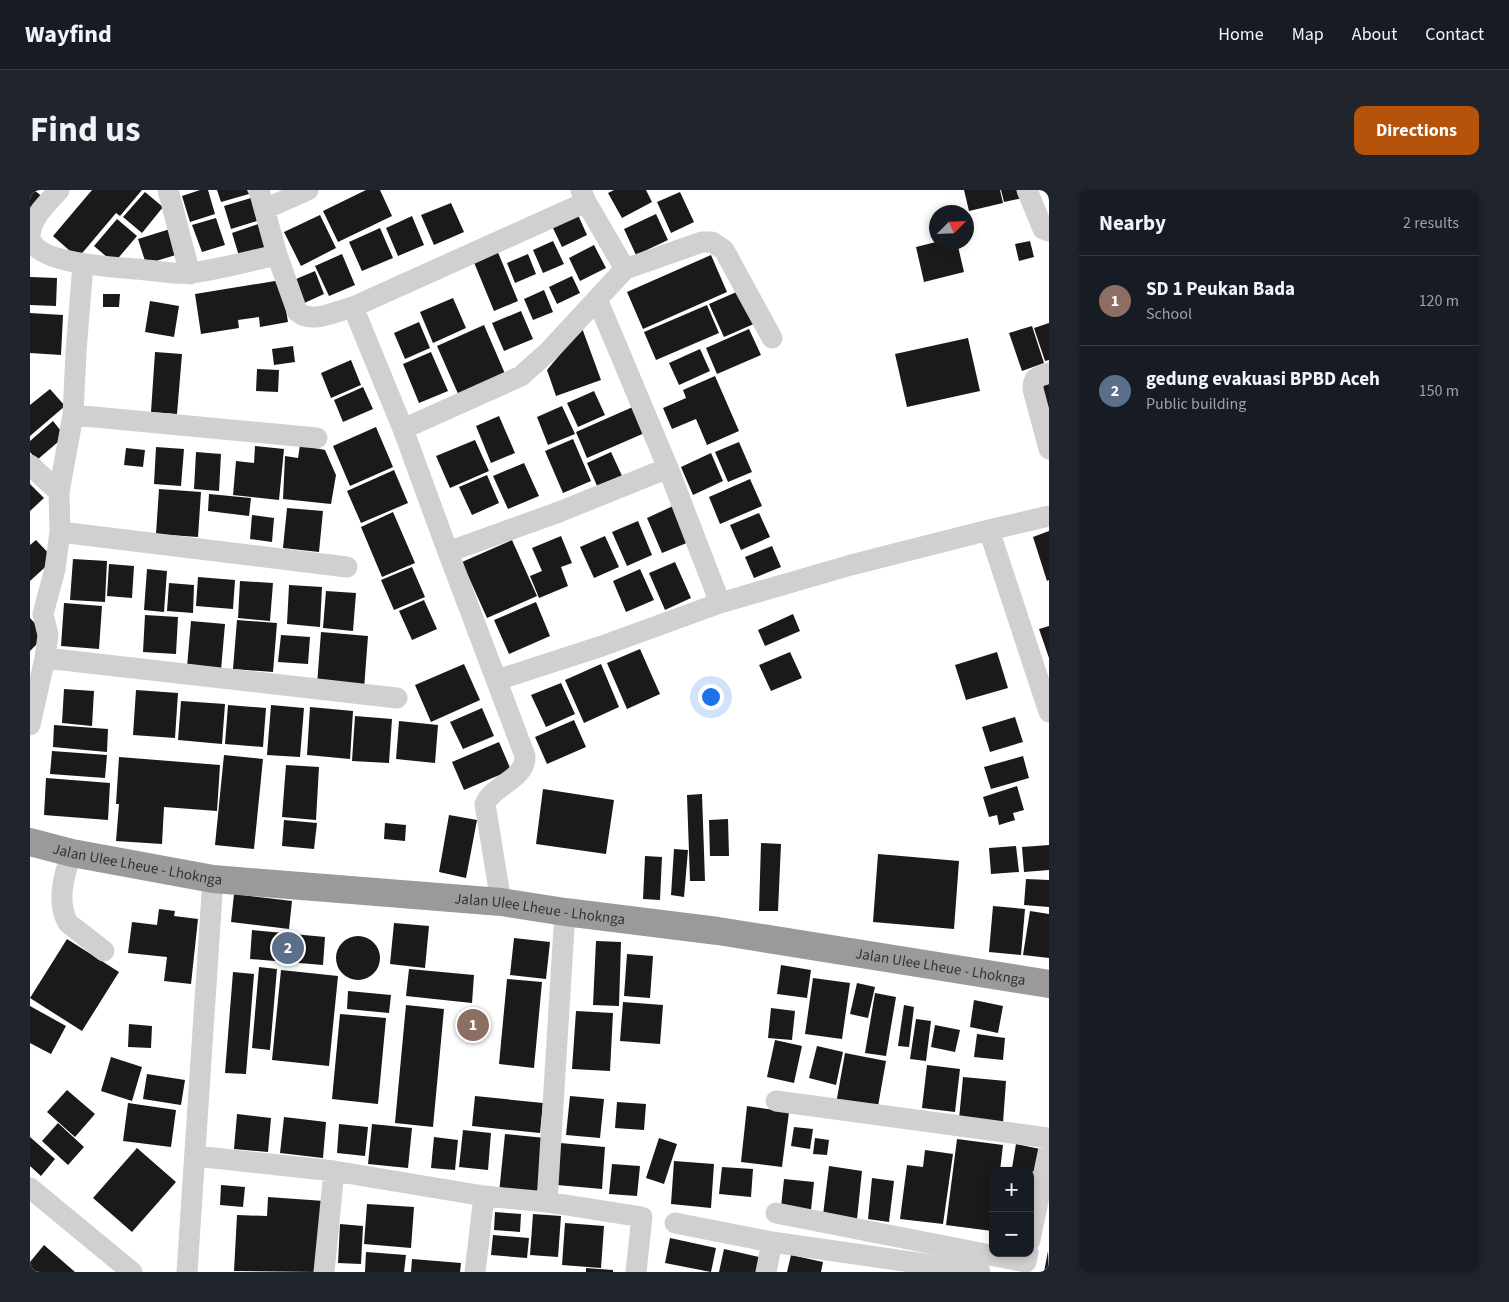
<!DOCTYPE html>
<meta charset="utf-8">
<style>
:root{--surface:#171b24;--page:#20242c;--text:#f1f3f6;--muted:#9ea1a6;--line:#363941;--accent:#b45309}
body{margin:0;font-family:"Source Sans 3",sans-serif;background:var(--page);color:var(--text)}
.controls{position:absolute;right:15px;bottom:15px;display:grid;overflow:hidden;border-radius:10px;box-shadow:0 2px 8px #0003}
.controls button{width:45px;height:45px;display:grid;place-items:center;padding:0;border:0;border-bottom:1px solid var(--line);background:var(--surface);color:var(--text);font:25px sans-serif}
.compass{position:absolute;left:899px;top:15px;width:45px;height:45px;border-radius:50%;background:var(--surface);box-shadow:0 2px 8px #0003;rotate:66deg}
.you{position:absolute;left:680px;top:506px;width:18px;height:18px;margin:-12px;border:4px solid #fff;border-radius:50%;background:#1a73e8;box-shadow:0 0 0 8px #1a73e833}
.badge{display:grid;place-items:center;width:32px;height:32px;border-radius:50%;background:var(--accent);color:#fff;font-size:16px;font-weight:700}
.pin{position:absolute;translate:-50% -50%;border:2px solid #fff;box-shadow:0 1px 5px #0006}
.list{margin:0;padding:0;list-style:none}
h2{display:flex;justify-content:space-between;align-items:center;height:65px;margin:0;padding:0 20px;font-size:21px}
h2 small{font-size:16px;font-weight:400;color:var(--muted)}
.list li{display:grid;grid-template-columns:32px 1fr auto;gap:15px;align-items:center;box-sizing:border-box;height:90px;padding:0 20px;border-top:1px solid var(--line)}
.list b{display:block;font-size:19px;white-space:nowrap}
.list p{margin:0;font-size:16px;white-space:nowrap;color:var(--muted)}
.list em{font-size:16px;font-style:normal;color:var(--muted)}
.map{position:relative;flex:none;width:1019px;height:1082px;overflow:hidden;border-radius:10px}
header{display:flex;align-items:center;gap:30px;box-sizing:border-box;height:70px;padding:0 25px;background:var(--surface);border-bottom:1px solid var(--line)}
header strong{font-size:24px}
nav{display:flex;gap:28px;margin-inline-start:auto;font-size:18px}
.intro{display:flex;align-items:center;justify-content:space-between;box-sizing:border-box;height:120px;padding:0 30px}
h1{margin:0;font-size:35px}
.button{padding:12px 22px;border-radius:10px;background:var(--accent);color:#fff;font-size:18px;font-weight:700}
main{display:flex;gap:30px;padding:0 30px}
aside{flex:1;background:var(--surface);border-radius:10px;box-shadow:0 2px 8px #0003}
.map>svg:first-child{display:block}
.building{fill:#1a1a1a}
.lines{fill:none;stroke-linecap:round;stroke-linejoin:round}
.minor{stroke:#d0d0d0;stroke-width:21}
.highway{stroke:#9a9a9a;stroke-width:28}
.labels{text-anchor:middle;stroke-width:5;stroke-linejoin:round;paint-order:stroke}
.street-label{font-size:15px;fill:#333;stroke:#fff}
</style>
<header>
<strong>Wayfind</strong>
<nav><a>Home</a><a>Map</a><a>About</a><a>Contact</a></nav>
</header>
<div class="intro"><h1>Find us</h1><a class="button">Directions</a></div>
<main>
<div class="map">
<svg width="1019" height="1082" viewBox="0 0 1019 1082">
<rect width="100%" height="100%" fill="#fff"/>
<path class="building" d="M 0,0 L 4,0 L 14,8 L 0,25 Z
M 62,0 L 112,0 L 90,26 L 86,23 L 48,68 L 23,46 Z
M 170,0 L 178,0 L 185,24 L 160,32 L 152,6 Z
M 187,0 L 217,0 L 219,4 L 191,12 Z
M 336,0 L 350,0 L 362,26 L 308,52 L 293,21 Z
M 584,0 L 616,0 L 622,12 L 592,28 L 578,3 Z
M 934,0 L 970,0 L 973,13 L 939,21 Z
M 971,0 L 996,0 L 998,7 L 974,12 Z
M 115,2 L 133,17 L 112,43 L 93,27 Z
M 650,2 L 664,32 L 641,43 L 627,12 Z
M 221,8 L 227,31 L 201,39 L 194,16 Z
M 421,13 L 434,42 L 404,55 L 391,25 Z
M 626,24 L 638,50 L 606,65 L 594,39 Z
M 290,25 L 306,58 L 271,76 L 254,42 Z
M 548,25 L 557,45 L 532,57 L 522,36 Z
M 382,26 L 394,55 L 368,66 L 356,38 Z
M 186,28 L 195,55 L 172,62 L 162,35 Z
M 87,29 L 107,46 L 84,73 L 64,56 Z
M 231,33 L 239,57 L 209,66 L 202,43 Z
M 350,38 L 363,68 L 332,81 L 319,52 Z
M 140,39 L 149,64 L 116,74 L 108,49 Z
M 523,51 L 534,74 L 513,83 L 503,60 Z
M 1000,51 L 1004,67 L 989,71 L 985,54 Z
M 906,52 L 927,52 L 934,82 L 894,92 L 886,57 Z
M 564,55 L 576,78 L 550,91 L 539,68 Z
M 467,60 L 488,111 L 464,121 L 443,70 Z
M 312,64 L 325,95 L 299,106 L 285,76 Z
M 498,64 L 506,84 L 485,93 L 477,73 Z
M 681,65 L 697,102 L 613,139 L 597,102 Z
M 285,81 L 294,104 L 270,115 L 259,92 Z
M 542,86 L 550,103 L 527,114 L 519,97 Z
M 0,87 L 27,88 L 26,116 L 0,115 Z
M 251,90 L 258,132 L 230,137 L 229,127 L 208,130 L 209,138 L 171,144 L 165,104 Z
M 514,100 L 523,122 L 503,130 L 494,109 Z
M 711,100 L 726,133 L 694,147 L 679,114 Z
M 73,104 L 90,104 L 89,117 L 73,117 Z
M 423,108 L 436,138 L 403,153 L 390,122 Z
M 120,111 L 149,116 L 144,147 L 115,142 Z
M 677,115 L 689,143 L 626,170 L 614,142 Z
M 491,121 L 503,149 L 474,161 L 462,133 Z
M 0,123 L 33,125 L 31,165 L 0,163 Z
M 389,132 L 400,158 L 375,169 L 364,143 Z
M 1019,133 L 1019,170 L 1015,171 L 1004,138 Z
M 454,135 L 476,186 L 429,206 L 407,156 Z
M 1002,136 L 1014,173 L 992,181 L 979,143 Z
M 552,138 L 571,190 L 526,206 L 517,180 Z
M 719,139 L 731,165 L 687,184 L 676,158 Z
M 938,148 L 950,201 L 877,217 L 865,164 Z
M 263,156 L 265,172 L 244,175 L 242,159 Z
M 670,159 L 680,181 L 649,195 L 639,173 Z
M 125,162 L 152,164 L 147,224 L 121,222 Z
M 401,162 L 418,201 L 389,213 L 373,174 Z
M 321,170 L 331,195 L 301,208 L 291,183 Z
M 227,179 L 249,180 L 248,202 L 226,201 Z
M 685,186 L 709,241 L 677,255 L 666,229 L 642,239 L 633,218 L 656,208 L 653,200 Z
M 1019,194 L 1019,220 L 1011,196 Z
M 333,197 L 343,219 L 313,232 L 304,210 Z
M 20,199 L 35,216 L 0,246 L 0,215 Z
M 564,201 L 575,225 L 548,237 L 537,213 Z
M 532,216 L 545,244 L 518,255 L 507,227 Z
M 605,216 L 617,242 L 557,268 L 546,242 Z
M 469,226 L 485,263 L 461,273 L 446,236 Z
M 23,231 L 35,246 L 7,270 L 0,262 L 0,251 Z
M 346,237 L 363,277 L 320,296 L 303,256 Z
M 543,249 L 561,291 L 533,303 L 515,261 Z
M 445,250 L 459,281 L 420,298 L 406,266 Z
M 709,252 L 722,282 L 698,292 L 685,262 Z
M 270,255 L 295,260 L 306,285 L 301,314 L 253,309 L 255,266 L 268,268 Z
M 225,256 L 254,259 L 249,310 L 203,305 L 206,271 L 224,273 Z
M 126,257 L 154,259 L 151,296 L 124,294 Z
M 96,258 L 115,260 L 113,277 L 94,275 Z
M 166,262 L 191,264 L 189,301 L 164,299 Z
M 581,262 L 593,288 L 568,298 L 557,273 Z
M 681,263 L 693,291 L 663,305 L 651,277 Z
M 494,273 L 509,306 L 478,319 L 463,286 Z
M 364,280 L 378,313 L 331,333 L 317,301 Z
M 457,285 L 469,313 L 442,325 L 429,297 Z
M 720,289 L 732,316 L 690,334 L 679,307 Z
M 0,294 L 14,308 L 0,321 Z
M 129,299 L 171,302 L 168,347 L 126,344 Z
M 179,304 L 221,308 L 219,326 L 178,321 Z
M 643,316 L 659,352 L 632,363 L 617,328 Z
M 257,318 L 293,321 L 289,362 L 253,358 Z
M 363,322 L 385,373 L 352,387 L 331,337 Z
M 729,323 L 740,347 L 711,360 L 700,335 Z
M 222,325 L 244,328 L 242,352 L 220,349 Z
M 608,331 L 622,365 L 597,376 L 582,342 Z
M 1019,341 L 1019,390 L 1017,391 L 1003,347 Z
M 531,346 L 542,373 L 531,377 L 538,396 L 509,408 L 500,386 L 512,381 L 502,358 Z
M 575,346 L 589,377 L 564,388 L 550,357 Z
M 6,350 L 24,369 L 0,391 L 0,355 Z
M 482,350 L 507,406 L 457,428 L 432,372 Z
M 742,356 L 751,377 L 724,388 L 715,367 Z
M 43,369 L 77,371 L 75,412 L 40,410 Z
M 645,372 L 661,408 L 635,420 L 619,383 Z
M 79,374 L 104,376 L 102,408 L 77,406 Z
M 382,377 L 395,407 L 364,420 L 351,390 Z
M 117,379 L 137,381 L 134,422 L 114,420 Z
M 610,379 L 624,410 L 596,422 L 583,391 Z
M 168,387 L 205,390 L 203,419 L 166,416 Z
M 210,391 L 243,393 L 240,431 L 208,428 Z
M 139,393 L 164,395 L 163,423 L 137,421 Z
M 259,395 L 292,397 L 290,437 L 257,434 Z
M 296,401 L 326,403 L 323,441 L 293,438 Z
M 394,410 L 407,439 L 382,450 L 369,421 Z
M 506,412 L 520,446 L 479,464 L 464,430 Z
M 34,413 L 72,416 L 69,459 L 31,456 Z
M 763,424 L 770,441 L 735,456 L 728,440 Z
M 115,425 L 148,427 L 146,464 L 113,462 Z
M 0,428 L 16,445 L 0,461 Z
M 207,430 L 247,433 L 243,482 L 203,479 Z
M 161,431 L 195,434 L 191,480 L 157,477 Z
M 1019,436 L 1019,468 L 1009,439 Z
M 291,442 L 338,446 L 334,499 L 287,495 Z
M 251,445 L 280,447 L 278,474 L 248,472 Z
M 610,459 L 630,504 L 597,519 L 577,473 Z
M 760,462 L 772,488 L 741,501 L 729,475 Z
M 967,462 L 978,498 L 936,510 L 925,475 Z
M 434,474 L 450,510 L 401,532 L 385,495 Z
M 571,474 L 589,517 L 554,533 L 535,490 Z
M 531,493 L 545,524 L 516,537 L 501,505 Z
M 34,499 L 64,501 L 62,536 L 32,533 Z
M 106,500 L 148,503 L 145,548 L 103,545 Z
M 151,511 L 195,514 L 192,554 L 148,550 Z
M 198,515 L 236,518 L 233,557 L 195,554 Z
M 241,515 L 274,518 L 270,567 L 237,565 Z
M 280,517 L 323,521 L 320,569 L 277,565 Z
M 452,518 L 464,546 L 433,559 L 420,532 Z
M 325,526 L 362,529 L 359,573 L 322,571 Z
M 985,527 L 993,552 L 960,562 L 952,537 Z
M 544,530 L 556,557 L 517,574 L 505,547 Z
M 369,531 L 408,535 L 405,573 L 366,569 Z
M 24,535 L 78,539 L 77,562 L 23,557 Z
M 469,552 L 481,580 L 434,600 L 422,572 Z
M 22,561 L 77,565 L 75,588 L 20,584 Z
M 194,565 L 233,569 L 224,659 L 185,655 Z
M 993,566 L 999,588 L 961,599 L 954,577 Z
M 89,567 L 190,575 L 187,621 L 134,617 L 132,654 L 86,651 L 89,614 L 86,614 Z
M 256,575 L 289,577 L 286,630 L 252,627 Z
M 16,588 L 80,593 L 78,630 L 14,625 Z
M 987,596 L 994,620 L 983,623 L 985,630 L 969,635 L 967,625 L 959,627 L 953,607 Z
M 513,599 L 584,610 L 576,664 L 506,654 Z
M 672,604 L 675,691 L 660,691 L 657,605 Z
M 419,625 L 447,630 L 436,688 L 409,682 Z
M 698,629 L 699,666 L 680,666 L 679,630 Z
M 254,630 L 287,633 L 284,659 L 252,656 Z
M 355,633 L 376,635 L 375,651 L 354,649 Z
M 731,653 L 751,654 L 748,721 L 729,721 Z
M 1019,655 L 1019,680 L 994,682 L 992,657 Z
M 986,656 L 989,682 L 961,684 L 959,658 Z
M 644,659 L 658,660 L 654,707 L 641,705 Z
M 848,664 L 929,671 L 924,739 L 843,732 Z
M 615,666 L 632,667 L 630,710 L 613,709 Z
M 996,689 L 1019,690 L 1019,717 L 994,715 Z
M 204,704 L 262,711 L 259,739 L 201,732 Z
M 963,716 L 995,719 L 991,765 L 959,762 Z
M 129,719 L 145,721 L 144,726 L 168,729 L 161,794 L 134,791 L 137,767 L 98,763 L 102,732 L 127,735 Z
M 1000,721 L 1019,724 L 1019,768 L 993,765 Z
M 364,733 L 399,736 L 395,778 L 360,774 Z
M 222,740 L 295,747 L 293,775 L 220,769 Z
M306 768a22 22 0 1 1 44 0a22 22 0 1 1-44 0Z
M 484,748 L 520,752 L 516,789 L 480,785 Z
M 37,749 L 89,782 L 52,841 L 0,808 Z
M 566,751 L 591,752 L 589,816 L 563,815 Z
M 597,764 L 623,766 L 620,808 L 594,806 Z
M 751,775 L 781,780 L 777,808 L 747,804 Z
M 229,777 L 247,779 L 240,860 L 222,858 Z
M 379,779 L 444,785 L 442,813 L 376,806 Z
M 251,780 L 308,786 L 299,876 L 242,870 Z
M 203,782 L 224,784 L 216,884 L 195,883 Z
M 783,788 L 820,793 L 812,849 L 775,844 Z
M 477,789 L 512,792 L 504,878 L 469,874 Z
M 827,793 L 845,797 L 838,828 L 820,824 Z
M 318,801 L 361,805 L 359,823 L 317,819 Z
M 845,803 L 866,807 L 856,866 L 835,863 Z
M 944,810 L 973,816 L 968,843 L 940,837 Z
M 593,812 L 633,815 L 630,854 L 590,851 Z
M 376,815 L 414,819 L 403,937 L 365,933 Z
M 874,815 L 884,817 L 879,857 L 868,856 Z
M 0,816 L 36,836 L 21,864 L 0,853 Z
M 741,818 L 765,821 L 762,850 L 738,848 Z
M 546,821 L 583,823 L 580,881 L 542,879 Z
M 310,824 L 356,828 L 348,914 L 302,909 Z
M 886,829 L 901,831 L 896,871 L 880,869 Z
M 99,834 L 122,836 L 121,858 L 98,857 Z
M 905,835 L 930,840 L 925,862 L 901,857 Z
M 947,844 L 975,848 L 973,870 L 944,867 Z
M 745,850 L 772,856 L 764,893 L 737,887 Z
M 787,856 L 813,862 L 806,895 L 779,888 Z
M 815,863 L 856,871 L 847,922 L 806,914 Z
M 81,867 L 112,877 L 102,911 L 71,901 Z
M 897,875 L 930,879 L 925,922 L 892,918 Z
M 117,884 L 155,890 L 151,915 L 113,909 Z
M 933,887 L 976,891 L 973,933 L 929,929 Z
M 37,900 L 65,924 L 45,947 L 17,922 Z
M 445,906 L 513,913 L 510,943 L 442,936 Z
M 540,906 L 574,909 L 570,948 L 536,945 Z
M 587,912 L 616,914 L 614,940 L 585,938 Z
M 98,913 L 146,920 L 141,957 L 93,951 Z
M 717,916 L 759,922 L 752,977 L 711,972 Z
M 207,924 L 241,928 L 238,962 L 204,959 Z
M 254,927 L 296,932 L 293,968 L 250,963 Z
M 28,933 L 54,957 L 38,975 L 12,951 Z
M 309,934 L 338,937 L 335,966 L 307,963 Z
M 342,934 L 382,938 L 378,978 L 338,974 Z
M 764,937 L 783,939 L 780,959 L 761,956 Z
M 433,940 L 461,943 L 458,980 L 429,977 Z
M 475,944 L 515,948 L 509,1007 L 469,1003 Z
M 0,947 L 25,969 L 11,986 L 0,976 Z
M 404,947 L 428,950 L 425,980 L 401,978 Z
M 629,948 L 647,954 L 634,994 L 616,988 Z
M 785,948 L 799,950 L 797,965 L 783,964 Z
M 927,949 L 973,955 L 970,981 L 963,981 L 962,1041 L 916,1035 Z
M 530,953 L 575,957 L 572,999 L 527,995 Z
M 986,954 L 1015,960 L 1011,983 L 982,978 Z
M 107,958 L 146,992 L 102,1042 L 63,1008 Z
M 895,960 L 923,964 L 913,1034 L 870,1029 L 877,975 L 893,977 Z
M 644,971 L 684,974 L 681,1018 L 641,1014 Z
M 582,974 L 610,976 L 607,1006 L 579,1004 Z
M 799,976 L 832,981 L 827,1029 L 793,1025 Z
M 692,977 L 723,979 L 721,1007 L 689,1004 Z
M 842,988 L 864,991 L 859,1032 L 838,1029 Z
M 754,989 L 784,992 L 781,1020 L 751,1017 Z
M 191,995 L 215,997 L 213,1017 L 190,1015 Z
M 238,1007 L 294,1011 L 290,1082 L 204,1081 L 207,1025 L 237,1026 Z
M 337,1014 L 384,1017 L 381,1058 L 334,1054 Z
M 465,1022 L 491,1024 L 490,1042 L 464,1040 Z
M 503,1024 L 531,1026 L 528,1067 L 500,1065 Z
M 535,1033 L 574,1036 L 571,1078 L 532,1075 Z
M 310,1034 L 333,1036 L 331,1074 L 308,1073 Z
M 463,1045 L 499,1048 L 497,1068 L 461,1065 Z
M 640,1048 L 686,1058 L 681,1082 L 635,1073 Z
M 14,1055 L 45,1082 L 0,1082 L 0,1072 Z
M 694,1059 L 729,1067 L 726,1082 L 689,1082 Z
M 1018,1061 L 1019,1082 L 1014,1082 Z
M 336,1062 L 376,1065 L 374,1082 L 335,1082 Z
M 761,1065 L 793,1072 L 791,1082 L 757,1082 Z
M 382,1069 L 431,1073 L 430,1082 L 381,1082 Z
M 556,1078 L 583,1080 L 583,1082 L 556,1082 Z"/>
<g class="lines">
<path class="minor" d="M 29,0 C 18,13 0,28 0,47 C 5,76 92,77 116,80 C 130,81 147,85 161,83 C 190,79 219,71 247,65
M 138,0 L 160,84
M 229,0 L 247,65 L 267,121 C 280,135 307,121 323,117 L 556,12
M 551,0 L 556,12 L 595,79
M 997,0 L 1013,39 L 1019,41
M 235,19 L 278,0
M 567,109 L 638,278 L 690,413
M 323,117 L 373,239 L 418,362 L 495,566 C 496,589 463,595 455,614 L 471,712
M 1019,183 C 1008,187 1003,186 1003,199 L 1019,259
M 43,225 L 287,248
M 373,239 L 491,186 L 519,161 L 595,79 L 672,52 L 682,52 L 694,60 L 742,148
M 0,275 L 29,302
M 959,340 L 1019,522
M 30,342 L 317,377
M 418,362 L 529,322 L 638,278
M 15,468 L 367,508
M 467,490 L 572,456 L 690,413 L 821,375 L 959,340 L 1019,326
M 0,535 L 15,468 L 18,445 L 13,424 L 25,379 L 30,342 L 29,302 L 43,225 L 46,162 L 53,74
M 42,663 C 34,684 26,711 38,733 L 74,761
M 746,911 L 1019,948
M 165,966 L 304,981 L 454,1006 L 517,1012 L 612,1027 L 606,1082
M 0,998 L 102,1082
M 517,1012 L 535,722
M 746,1023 L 996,1072 L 998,1063
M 645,1033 L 742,1052 L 950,1082
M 1000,1050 L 1019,958
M 157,1082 L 183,689
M 294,1082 L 304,981
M 445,1082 L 454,1006
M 736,1082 L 742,1052"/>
<path class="highway" id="s1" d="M 0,652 L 42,663 L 183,689 L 471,712 L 535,722 L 688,741 L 1019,794"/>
</g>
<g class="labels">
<g class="street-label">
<text dy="5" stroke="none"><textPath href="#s1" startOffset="110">Jalan Ulee Lheue - Lhoknga</textPath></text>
<text dy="5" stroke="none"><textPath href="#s1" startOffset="515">Jalan Ulee Lheue - Lhoknga</textPath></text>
<text dy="5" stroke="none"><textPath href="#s1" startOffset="920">Jalan Ulee Lheue - Lhoknga</textPath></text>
</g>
</g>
</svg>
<div class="controls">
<button>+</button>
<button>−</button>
</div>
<svg class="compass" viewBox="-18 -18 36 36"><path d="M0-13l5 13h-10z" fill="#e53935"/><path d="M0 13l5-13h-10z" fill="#9ea1a6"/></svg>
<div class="you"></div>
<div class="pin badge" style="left:443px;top:835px;background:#8d6e63">1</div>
<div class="pin badge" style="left:258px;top:758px;background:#5c6f8a">2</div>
</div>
<aside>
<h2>Nearby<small>2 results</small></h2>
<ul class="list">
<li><span class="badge" style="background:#8d6e63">1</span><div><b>SD 1 Peukan Bada</b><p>School</p></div><em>120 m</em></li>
<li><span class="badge" style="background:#5c6f8a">2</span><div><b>gedung evakuasi BPBD Aceh</b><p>Public building</p></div><em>150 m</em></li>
</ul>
</aside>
</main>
